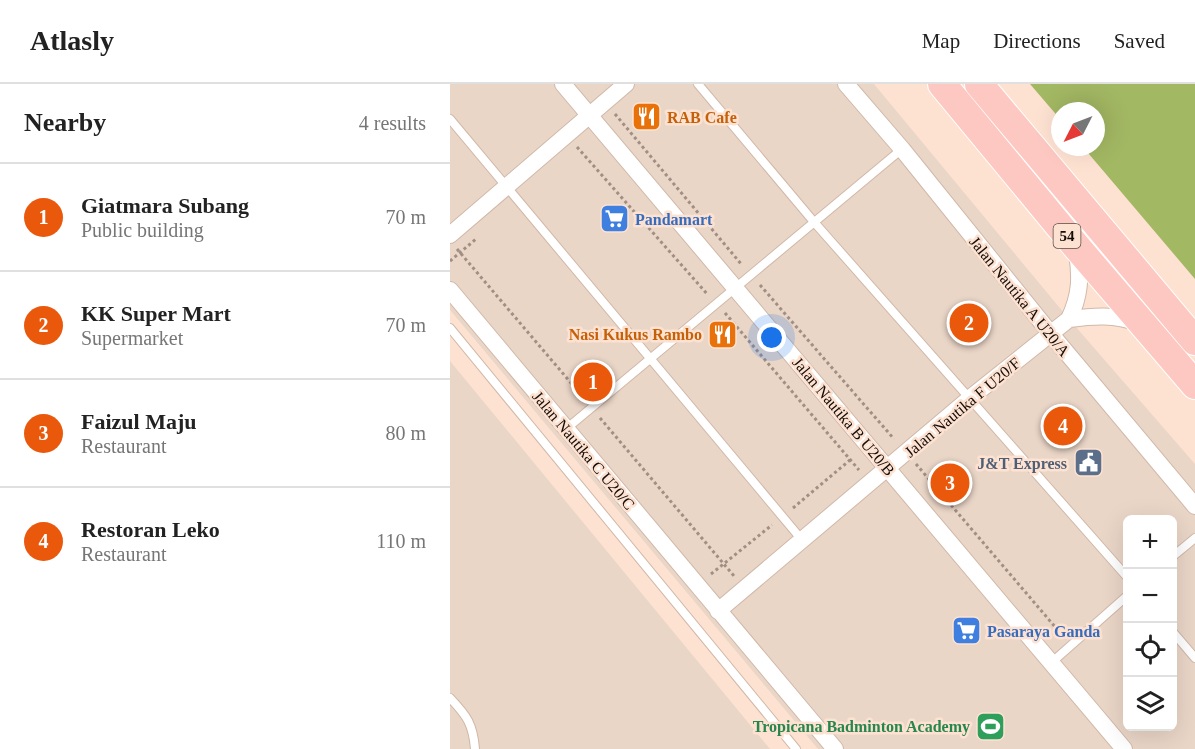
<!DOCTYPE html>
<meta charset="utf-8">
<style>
:root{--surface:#fff;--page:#f2f2f2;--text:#222;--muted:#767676;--line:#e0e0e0;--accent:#ea580c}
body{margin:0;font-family:"Times New Roman",serif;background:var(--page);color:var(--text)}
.controls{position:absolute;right:18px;bottom:18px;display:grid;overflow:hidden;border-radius:9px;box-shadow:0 6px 24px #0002}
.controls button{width:54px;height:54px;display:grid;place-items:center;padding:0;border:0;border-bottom:2px solid var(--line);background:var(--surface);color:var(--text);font:30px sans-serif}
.compass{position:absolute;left:601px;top:18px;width:54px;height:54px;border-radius:50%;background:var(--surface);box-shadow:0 6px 24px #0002;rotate:228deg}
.you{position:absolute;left:322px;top:254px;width:21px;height:21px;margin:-15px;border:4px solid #fff;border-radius:50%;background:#1a73e8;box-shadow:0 0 0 9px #1a73e833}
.badge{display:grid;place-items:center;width:39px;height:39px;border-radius:50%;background:var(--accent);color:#fff;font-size:20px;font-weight:700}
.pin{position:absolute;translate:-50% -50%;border:3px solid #fff;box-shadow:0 2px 6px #0006}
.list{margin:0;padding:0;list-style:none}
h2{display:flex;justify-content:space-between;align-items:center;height:78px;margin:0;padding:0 24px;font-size:26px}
h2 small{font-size:20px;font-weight:400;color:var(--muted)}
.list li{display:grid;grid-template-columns:39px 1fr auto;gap:18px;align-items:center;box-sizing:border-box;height:108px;padding:0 24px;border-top:2px solid var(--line)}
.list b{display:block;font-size:22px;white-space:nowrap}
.list p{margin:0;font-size:20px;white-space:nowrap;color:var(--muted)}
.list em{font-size:20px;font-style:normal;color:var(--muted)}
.icon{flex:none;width:33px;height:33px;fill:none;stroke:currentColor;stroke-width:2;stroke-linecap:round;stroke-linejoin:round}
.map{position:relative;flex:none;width:745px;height:665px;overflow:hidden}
header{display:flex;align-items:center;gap:36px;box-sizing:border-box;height:84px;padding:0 30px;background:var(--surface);border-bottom:2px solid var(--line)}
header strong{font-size:28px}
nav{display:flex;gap:33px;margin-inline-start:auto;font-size:21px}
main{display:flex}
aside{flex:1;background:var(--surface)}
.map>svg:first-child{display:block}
.commercial{fill:#ead6c7;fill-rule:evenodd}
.industrial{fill:#e9d6c7}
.forest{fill:#a3b863}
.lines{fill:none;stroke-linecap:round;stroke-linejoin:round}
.service-casing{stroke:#d1b8a8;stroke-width:10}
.minor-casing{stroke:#d1b8a8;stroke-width:18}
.trunk-casing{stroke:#fff;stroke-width:30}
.path{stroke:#a28e83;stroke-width:3;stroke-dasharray:3 3;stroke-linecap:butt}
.service{stroke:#fff;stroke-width:8}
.minor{stroke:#fff;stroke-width:16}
.trunk{stroke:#fec8c2;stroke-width:28}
.labels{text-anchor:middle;stroke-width:5;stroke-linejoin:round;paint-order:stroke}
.shield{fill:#fde2d2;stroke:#5a4c44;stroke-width:1.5}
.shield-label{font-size:15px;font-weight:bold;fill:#140c07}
.food-label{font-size:16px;font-weight:bold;fill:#c56008;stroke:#fde2d2;text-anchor:start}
.shop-label{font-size:16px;font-weight:bold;fill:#366cbe;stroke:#fde2d2;text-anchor:start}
.street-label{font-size:16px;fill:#140c07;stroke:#fde2d2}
.service-label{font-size:16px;font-weight:bold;fill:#4e5e75;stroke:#fde2d2;text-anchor:end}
.leisure-label{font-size:16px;font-weight:bold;fill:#27864d;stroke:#fde2d2;text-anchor:end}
</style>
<header>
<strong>Atlasly</strong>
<nav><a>Map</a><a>Directions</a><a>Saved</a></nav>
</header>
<main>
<aside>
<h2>Nearby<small>4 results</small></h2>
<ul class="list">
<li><span class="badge">1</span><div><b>Giatmara Subang</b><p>Public building</p></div><em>70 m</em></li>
<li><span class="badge">2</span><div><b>KK Super Mart</b><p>Supermarket</p></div><em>70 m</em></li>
<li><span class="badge">3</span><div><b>Faizul Maju</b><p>Restaurant</p></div><em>80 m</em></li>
<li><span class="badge">4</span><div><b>Restoran Leko</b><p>Restaurant</p></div><em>110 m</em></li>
</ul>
</aside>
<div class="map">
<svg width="745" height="665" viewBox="0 0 745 665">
<rect width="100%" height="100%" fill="#fde2d2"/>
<path class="commercial" d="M 0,0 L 424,0 L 619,235 L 745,380 L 745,665 L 368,665 L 0,226 ZM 678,436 L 722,436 L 722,642 L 678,642 Z"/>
<path class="industrial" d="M 0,277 L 320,665 L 0,665 Z"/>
<path class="forest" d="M 580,0 L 745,0 L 745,195 L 633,63 L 646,63 L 646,27 L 610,27 L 610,35 Z"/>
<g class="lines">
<defs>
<path id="service" d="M 248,0 L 364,138 L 678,494
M 0,35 L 352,456
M 0,244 L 346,665
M 116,345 L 452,65
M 722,473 L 745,454
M 722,547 L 745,574
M 601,579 L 678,511
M 0,614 C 17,632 23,640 25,665"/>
<path id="minor" d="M 113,0 L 674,665
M 396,0 L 452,65 L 601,250 L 745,422
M 0,151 L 176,0
M 0,206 L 385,665
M 619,235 C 643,232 665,230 688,239
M 268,527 L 520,314 L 619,235 C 630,212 631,194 627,170"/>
<path id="trunk" d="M 492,0 L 625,161 L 745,301
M 529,0 L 745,257"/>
</defs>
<use href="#service" class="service-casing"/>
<use href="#minor" class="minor-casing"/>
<use href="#trunk" class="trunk-casing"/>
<path class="path" d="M 165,30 L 292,181
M 127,63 L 258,211
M 7,165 L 133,313
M 0,177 L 26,155
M 310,201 L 444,355
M 275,229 L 409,386
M 150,334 L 284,492
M 466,380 L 612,551
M 343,424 L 400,376
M 261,490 L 322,441"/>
<use href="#service" class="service"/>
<use href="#minor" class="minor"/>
<use href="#trunk" class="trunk"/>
</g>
<defs>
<symbol id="restaurant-square" viewBox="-11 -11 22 22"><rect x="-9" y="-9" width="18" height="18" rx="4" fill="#e8710a" stroke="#fde2d2"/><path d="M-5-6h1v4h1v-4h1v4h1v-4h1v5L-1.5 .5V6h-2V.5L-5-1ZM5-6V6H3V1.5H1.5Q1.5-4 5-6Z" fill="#fff"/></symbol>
<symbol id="supermarket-square" viewBox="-11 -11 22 22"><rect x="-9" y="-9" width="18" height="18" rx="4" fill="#3f7fe0" stroke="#fde2d2"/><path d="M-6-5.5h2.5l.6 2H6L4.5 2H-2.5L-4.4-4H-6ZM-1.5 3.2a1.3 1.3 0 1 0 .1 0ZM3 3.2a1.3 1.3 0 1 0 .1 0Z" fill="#fff"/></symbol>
<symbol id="civic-square" viewBox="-11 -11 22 22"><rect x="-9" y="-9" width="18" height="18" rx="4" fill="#5c6f8a" stroke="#fde2d2"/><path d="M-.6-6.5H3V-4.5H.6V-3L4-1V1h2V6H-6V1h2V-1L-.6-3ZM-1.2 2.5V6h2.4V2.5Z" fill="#fff"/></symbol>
<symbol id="stadium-square" viewBox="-11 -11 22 22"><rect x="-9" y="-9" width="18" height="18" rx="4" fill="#2e9e5b" stroke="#fde2d2"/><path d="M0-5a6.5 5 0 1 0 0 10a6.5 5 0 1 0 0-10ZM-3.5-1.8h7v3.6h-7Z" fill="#fff"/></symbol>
</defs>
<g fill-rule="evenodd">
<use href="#restaurant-square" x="180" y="16" width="33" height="33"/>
<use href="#supermarket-square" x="148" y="118" width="33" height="33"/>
<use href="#restaurant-square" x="256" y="234" width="33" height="33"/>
<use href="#civic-square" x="622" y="362" width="33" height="33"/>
<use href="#supermarket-square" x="500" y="530" width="33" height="33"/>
<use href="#stadium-square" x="524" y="626" width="33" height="33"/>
</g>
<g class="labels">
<rect class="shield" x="603.5" y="140" width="27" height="24" rx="4.5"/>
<g class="shield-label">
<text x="617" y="157">54</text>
</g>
<g class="food-label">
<text x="217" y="39">RAB Cafe</text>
<text x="252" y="256" text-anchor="end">Nasi Kukus Rambo</text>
</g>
<g class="shop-label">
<text x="185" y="141">Pandamart</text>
<text x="537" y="553">Pasaraya Ganda</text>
</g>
<g class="street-label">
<text transform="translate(570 212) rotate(51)" y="6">Jalan Nautika A U20/A</text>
<text transform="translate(512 323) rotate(-40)" y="6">Jalan Nautika F U20/F</text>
<text transform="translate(394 332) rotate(50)" y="6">Jalan Nautika B U20/B</text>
<text transform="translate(134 366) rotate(50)" y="6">Jalan Nautika C U20/C</text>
</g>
<g class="service-label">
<text x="617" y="385">J&amp;T Express</text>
</g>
<g class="leisure-label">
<text x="520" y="648">Tropicana Badminton Academy</text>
</g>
</g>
</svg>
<div class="controls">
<button>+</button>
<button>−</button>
<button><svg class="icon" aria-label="locate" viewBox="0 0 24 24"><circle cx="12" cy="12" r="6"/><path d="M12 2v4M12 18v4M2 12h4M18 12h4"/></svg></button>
<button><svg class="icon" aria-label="layers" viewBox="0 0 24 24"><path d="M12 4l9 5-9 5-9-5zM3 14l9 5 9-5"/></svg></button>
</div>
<svg class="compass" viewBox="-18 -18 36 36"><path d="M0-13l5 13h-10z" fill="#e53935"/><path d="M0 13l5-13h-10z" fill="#767676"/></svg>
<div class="you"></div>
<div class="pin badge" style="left:143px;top:298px">1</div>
<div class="pin badge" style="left:519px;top:239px">2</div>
<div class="pin badge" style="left:500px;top:399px">3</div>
<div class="pin badge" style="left:613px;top:342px">4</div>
</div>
</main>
